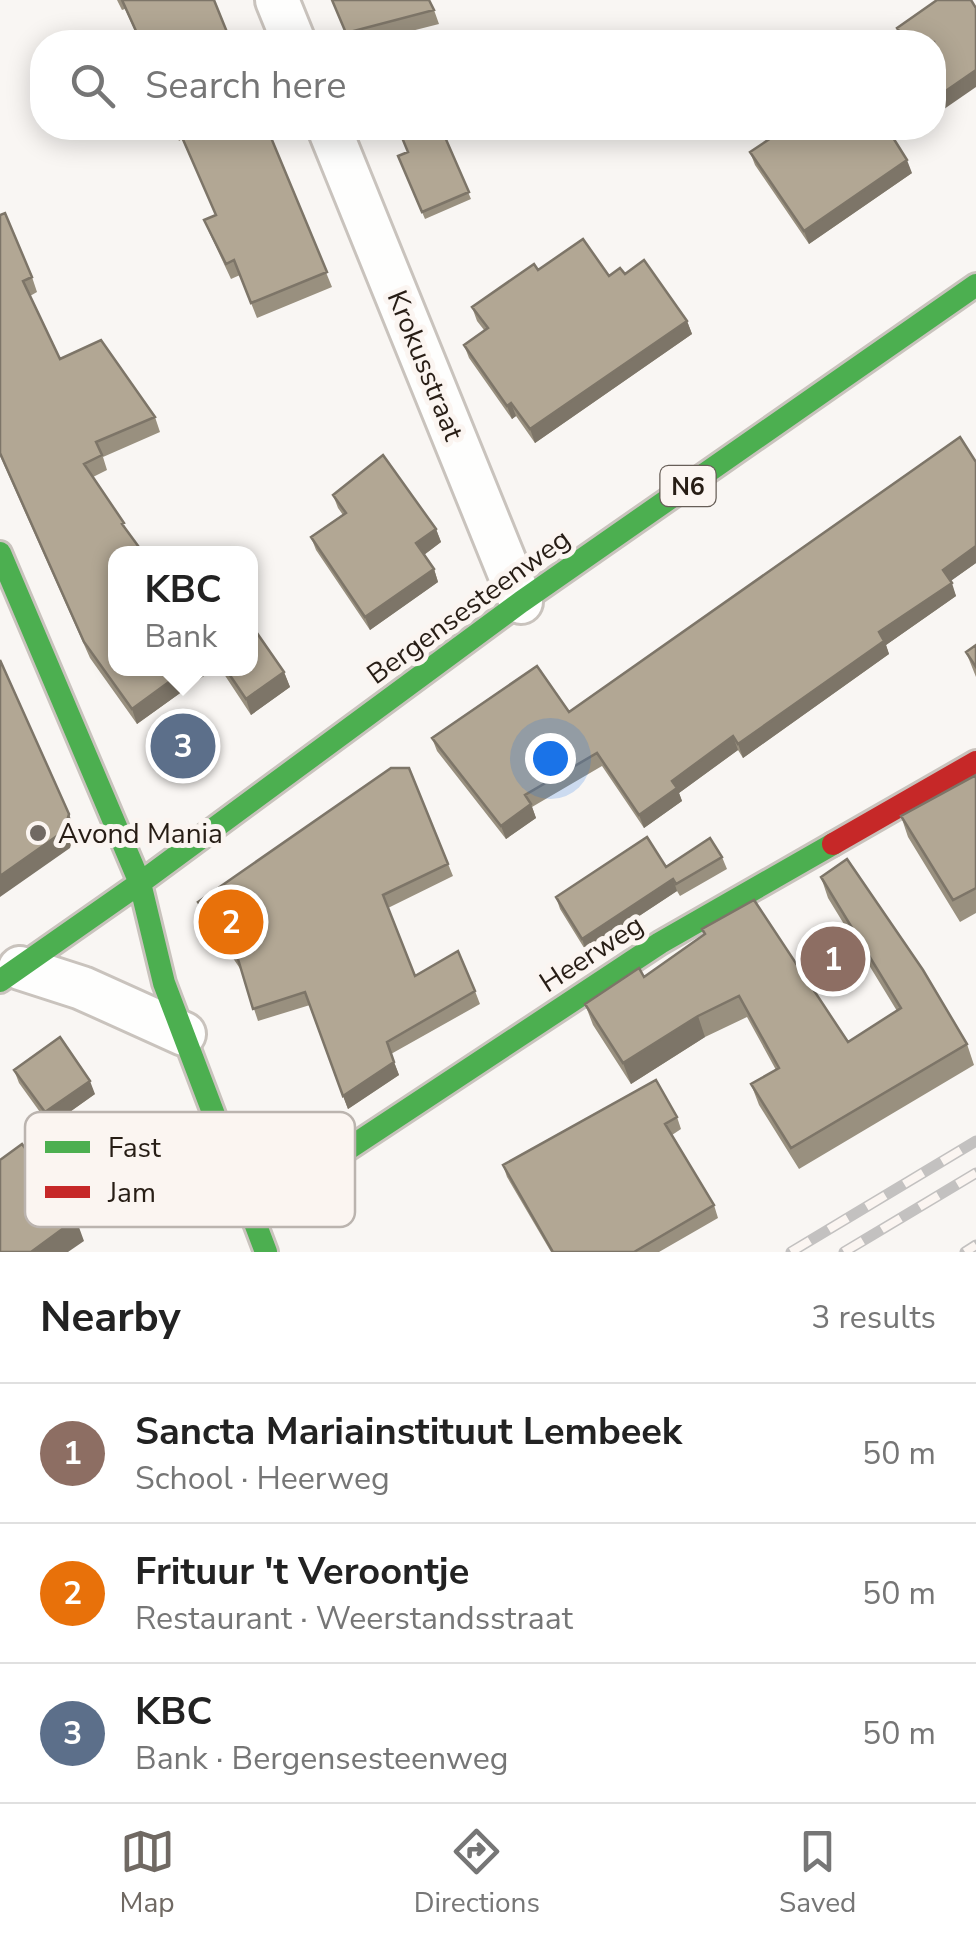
<!DOCTYPE html>
<meta charset="utf-8">
<style>
:root{--surface:#fff;--page:#f6f6f6;--text:#222;--muted:#767676;--line:#e0e0e0;--accent:#706963}
body{margin:0;font-family:"Nunito Sans",sans-serif;background:var(--page);color:var(--text)}
.you{position:absolute;left:550px;top:758px;width:35px;height:35px;margin:-25px;border:8px solid #fff;border-radius:50%;background:#1a73e8;box-shadow:0 0 0 15px #1a73e833}
.badge{display:grid;place-items:center;width:65px;height:65px;border-radius:50%;background:var(--accent);color:#fff;font-size:32px;font-weight:700}
.pin{position:absolute;translate:-50% -50%;border:5px solid #fff;box-shadow:0 2px 10px #0006}
.popup{position:absolute;left:108px;top:546px;width:150px;height:130px;box-sizing:border-box;display:grid;place-content:center;border-radius:20px;background:var(--surface);filter:drop-shadow(0 2px 8px #0005);font-size:32px;white-space:nowrap;color:var(--muted)}
.popup b{font-size:38px;color:var(--text)}
.popup::after{content:'';position:absolute;left:50%;top:100%;margin-left:-20px;border:20px solid transparent;border-top-color:var(--surface)}
.list{margin:0;padding:0;list-style:none}
h2{display:flex;justify-content:space-between;align-items:center;height:130px;margin:0;padding:0 40px;font-size:42px}
h2 small{font-size:32px;font-weight:400;color:var(--muted)}
.list li{display:grid;grid-template-columns:65px 1fr auto;gap:30px;align-items:center;box-sizing:border-box;height:140px;padding:0 40px;border-top:2px solid var(--line)}
.list b{display:block;font-size:38px;white-space:nowrap}
.list p{margin:0;font-size:32px;white-space:nowrap;color:var(--muted)}
.list em{font-size:32px;font-style:normal;color:var(--muted)}
.icon{flex:none;width:55px;height:55px;fill:none;stroke:currentColor;stroke-width:2;stroke-linecap:round;stroke-linejoin:round}
.map{position:relative;flex:none;width:976px;height:1252px;overflow:hidden}
.search{position:absolute;background:var(--surface);box-shadow:0 5px 25px #0003;left:30px;right:30px;top:30px;height:110px;display:flex;align-items:center;gap:25px;box-sizing:border-box;padding:0 35px;border-radius:40px;color:var(--muted);font-size:38px}
.sheet{height:550px;background:var(--surface)}
nav{display:flex;justify-content:space-around;align-items:center;box-sizing:border-box;height:140px;border-top:2px solid var(--line);background:var(--surface);font-size:28px;color:var(--muted)}
nav a{display:grid;justify-items:center;gap:5px}
nav .on{color:var(--accent)}
.map>svg:first-child{display:block}
.lines{fill:none;stroke-linecap:round;stroke-linejoin:round}
.street-casing{stroke:#c9c3bd;stroke-width:48}
.fast-casing{stroke:#c9c3bd;stroke-width:28}
.jam-casing{stroke:#c9c3bd;stroke-width:28}
.street{stroke:#fefefd;stroke-width:42}
.fast{stroke:#4caf50;stroke-width:22}
.jam{stroke:#c62828;stroke-width:22}
.rail-casing{stroke:#c3c1c0;stroke-width:11}
.rail{stroke:#fbf5f1;stroke-width:8;stroke-dasharray:22;stroke-linecap:butt}
.wall{fill:#99907f}
.shaded-wall{fill:#7d7568}
.building{fill:#b2a794;stroke:#7d7568;stroke-width:2.5}
.poi-dot{fill:#706963;stroke:#fbf5f1;stroke-width:4}
.labels{text-anchor:middle;stroke-width:10;stroke-linejoin:round;paint-order:stroke}
.shield{fill:#fbf5f1;stroke:#675e57;stroke-width:2.5}
.shield-label{font-size:25px;font-weight:bold;fill:#271d15}
.street-label{font-size:28px;fill:#271d15;stroke:#fbf5f1}
.poi-label{font-size:28px;fill:#271d15;stroke:#fbf5f1;text-anchor:start}
.key{fill:#fbf5f1;stroke:#bbb4af;stroke-width:2.5}
.key-label{font-size:28px;fill:#271d15}
</style>
<div class="map">
<svg width="976" height="1252" viewBox="0 0 976 1252">
<rect width="100%" height="100%" fill="#f9f6f3"/>
<g class="lines">
<defs>
<path id="street" d="M 277,0 L 294,42
M 329,128 L 521,602
M 20,968 L 82,988 L 184,1034"/>
<path id="fast" d="M 0,553 L 140,883 L 164,983 L 266,1252
M 0,981 L 140,883 L 521,602 L 976,285
M 251,1213 L 660,943 L 833,844"/>
<path id="jam" d="M 833,844 L 976,762"/>
</defs>
<use href="#street" class="street-casing"/>
<use href="#fast" class="fast-casing"/>
<use href="#jam" class="jam-casing"/>
<use href="#street" class="street"/>
<use href="#fast" class="fast"/>
<use href="#jam" class="jam"/>
<defs>
<path id="rail" d="M 791,1252 L 976,1141
M 844,1252 L 976,1173
M 965,1252 L 976,1245"/>
</defs>
<use href="#rail" class="rail-casing"/>
<use href="#rail" class="rail"/>
</g>
<path class="wall" d="M 117,0 L 214,0 L 231,42 L 140,42 L 125,9 L 122,10 Z
M 332,0 L 434,10 L 439,24 L 368,42 L 350,42 Z
M 173,128 L 267,128 L 332,287 L 257,318 L 240,275 L 231,279 L 210,234 L 204,220 L 216,215 L 182,139 L 179,141 Z
M 441,128 L 471,199 L 425,219 L 398,156 L 408,152 Z
M 750,152 L 912,173 L 809,244 L 755,165 Z
M 0,215 L 32,277 L 37,292 L 30,296 L 60,359 L 155,417 L 160,432 L 103,457 L 107,470 L 93,477 L 215,668 L 137,724 L 90,658 L 0,456 Z
M 538,270 L 609,276 L 625,274 L 687,321 L 692,334 L 535,443 L 516,416 L 512,419 L 469,358 L 464,345 L 484,330 L 477,321 L 472,307 Z
M 976,462 L 976,563 L 950,581 L 956,596 L 886,645 L 889,654 L 743,758 L 738,750 L 679,793 L 682,801 L 644,828 L 602,766 L 532,807 L 536,818 L 506,839 L 437,751 L 432,738 L 569,712 Z
M 333,495 L 436,529 L 441,542 L 424,555 L 434,569 L 438,582 L 370,630 L 316,550 L 311,537 L 343,515 L 338,508 Z
M 976,645 L 976,677 L 966,652 Z
M 220,668 L 250,668 L 284,672 L 290,687 L 251,715 Z
M 409,768 L 453,876 L 388,908 L 415,976 L 475,991 L 480,1004 L 391,1054 L 399,1075 L 348,1109 L 310,1005 L 258,1021 L 241,970 L 203,914 L 198,902 Z
M 976,775 L 976,913 L 960,922 L 908,837 L 901,816 Z
M 722,857 L 727,869 L 680,896 L 677,891 L 586,951 L 560,909 L 556,897 L 666,867 Z
M 821,877 L 967,1044 L 974,1065 L 799,1169 L 759,1105 L 751,1084 L 776,1070 L 747,1017 L 705,1037 L 631,1084 L 593,1025 L 585,1004 L 644,977 L 704,935 L 848,1042 L 897,1011 L 828,898 Z
M 14,1070 L 95,1094 L 50,1126 L 19,1083 Z
M 677,1117 L 681,1129 L 672,1135 L 714,1205 L 718,1218 L 659,1252 L 551,1252 L 507,1177 L 503,1165 Z"/>
<path class="shaded-wall" d="M 976,70 L 976,87 L 934,116 L 934,99 Z
M 907,160 L 912,173 L 809,244 L 804,231 Z
M 687,321 L 692,334 L 535,443 L 530,429 Z
M 511,403 L 516,416 L 512,419 L 507,406 Z
M 436,529 L 441,542 L 421,557 L 416,543 Z
M 976,546 L 976,563 L 948,583 L 943,570 Z
M 434,569 L 438,582 L 370,630 L 365,617 Z
M 952,583 L 956,596 L 886,645 L 889,654 L 743,758 L 738,744 L 879,632 Z
M 188,668 L 215,668 L 137,724 L 132,709 Z
M 284,672 L 290,687 L 251,715 L 246,699 Z
M 733,736 L 738,750 L 679,793 L 682,801 L 644,828 L 639,815 L 672,781 Z
M 531,804 L 536,818 L 506,839 L 501,826 Z
M 69,814 L 75,831 L 70,848 L 0,897 L 0,876 Z
M 673,879 L 677,891 L 586,951 L 582,939 Z
M 698,1016 L 705,1037 L 631,1084 L 623,1063 Z
M 394,1062 L 399,1075 L 348,1109 L 343,1096 Z
M 90,1081 L 95,1094 L 50,1126 L 45,1112 Z
M 76,1219 L 84,1241 L 68,1252 L 31,1252 Z"/>
<path class="building" d="M 122,0 L 214,0 L 231,42 L 141,42 Z
M 332,0 L 429,0 L 434,10 L 346,33 Z
M 937,0 L 971,0 L 976,8 L 976,70 L 934,99 L 934,42 L 902,42 L 900,39 L 903,37 L 897,28 Z
M 178,128 L 267,128 L 327,272 L 251,303 L 234,260 L 226,264 L 204,220 L 216,215 Z
M 398,128 L 441,128 L 469,192 L 422,212 L 398,156 L 408,152 Z
M 786,128 L 887,128 L 907,160 L 804,231 L 750,152 Z
M 5,213 L 32,277 L 23,281 L 60,359 L 101,340 L 155,417 L 96,442 L 102,455 L 84,464 L 124,523 L 122,524 L 144,554 L 116,554 L 116,668 L 188,668 L 132,709 L 84,642 L 0,453 L 0,215 Z
M 583,239 L 609,276 L 620,268 L 625,274 L 644,260 L 687,321 L 530,429 L 511,403 L 507,406 L 464,345 L 488,328 L 472,307 L 534,264 L 538,270 Z
M 960,437 L 976,462 L 976,546 L 943,570 L 952,583 L 879,632 L 884,641 L 738,744 L 733,736 L 672,781 L 677,788 L 639,815 L 597,753 L 525,795 L 531,804 L 501,826 L 432,738 L 537,666 L 569,712 Z
M 383,455 L 436,529 L 416,543 L 434,569 L 365,617 L 311,537 L 346,513 L 333,495 Z
M 250,623 L 284,672 L 246,699 L 225,668 L 250,668 Z
M 976,645 L 976,667 L 966,652 Z
M 0,660 L 69,814 L 64,831 L 0,876 Z
M 391,768 L 409,768 L 448,864 L 383,895 L 415,976 L 458,951 L 475,991 L 387,1042 L 394,1062 L 343,1096 L 305,992 L 253,1009 L 238,959 L 198,902 Z
M 976,775 L 976,888 L 953,900 L 901,816 Z
M 647,837 L 666,867 L 710,838 L 722,857 L 676,884 L 673,879 L 582,939 L 556,897 Z
M 847,859 L 923,970 L 967,1044 L 791,1148 L 751,1084 L 779,1068 L 739,996 L 698,1016 L 623,1063 L 585,1004 L 639,968 L 644,977 L 705,934 L 702,929 L 754,900 L 848,1042 L 901,1008 L 821,877 Z
M 60,1037 L 90,1081 L 45,1112 L 14,1070 Z
M 656,1080 L 677,1117 L 665,1124 L 714,1205 L 634,1252 L 553,1252 L 503,1165 Z
M 22,1144 L 76,1219 L 31,1252 L 0,1252 L 0,1160 Z"/>
<circle class="poi-dot" cx="38" cy="833" r="10"/>
<g class="labels">
<rect class="shield" x="660.5" y="466" width="55" height="40" rx="8"/>
<g class="shield-label">
<text x="688" y="495">N6</text>
</g>
<g class="street-label">
<text transform="translate(426 365) rotate(68)" y="10">Krokusstraat</text>
<text transform="translate(468 606) rotate(-36)" y="10">Bergensesteenweg</text>
<text transform="translate(591 953) rotate(-33)" y="10">Heerweg</text>
</g>
<g class="poi-label">
<text x="58" y="843">Avond Mania</text>
</g>
</g>
<rect x="25" y="1112" width="330" height="115" rx="15" class="key"/>
<rect x="45" y="1141" width="45" height="12" fill="#4caf50"/>
<rect x="45" y="1186" width="45" height="12" fill="#c62828"/>
<g class="key-label">
<text x="108" y="1157">Fast</text>
<text x="108" y="1202">Jam</text>
</g>
</svg>
<div class="you"></div>
<div class="pin badge" style="left:833px;top:959px;background:#8d6e63">1</div>
<div class="pin badge" style="left:231px;top:922px;background:#e8710a">2</div>
<div class="pin badge" style="left:183px;top:746px;background:#5c6f8a">3</div>
<div class="popup"><b>KBC</b>Bank</div>
<div class="search"><svg class="icon" aria-label="search" viewBox="0 0 24 24"><circle cx="10" cy="10" r="6"/><path d="M15 15l6 6"/></svg>Search here</div>
</div>
<section class="sheet">
<h2>Nearby<small>3 results</small></h2>
<ul class="list">
<li><span class="badge" style="background:#8d6e63">1</span><div><b>Sancta Mariainstituut Lembeek</b><p>School · Heerweg</p></div><em>50 m</em></li>
<li><span class="badge" style="background:#e8710a">2</span><div><b>Frituur 't Veroontje</b><p>Restaurant · Weerstandsstraat</p></div><em>50 m</em></li>
<li><span class="badge" style="background:#5c6f8a">3</span><div><b>KBC</b><p>Bank · Bergensesteenweg</p></div><em>50 m</em></li>
</ul>
</section>
<nav>
<a class="on"><svg class="icon" aria-label="map" viewBox="0 0 24 24"><path d="M3 6l6-2 6 2 6-2v14l-6 2-6-2-6 2zM9 4v14M15 6v14"/></svg>Map</a>
<a><svg class="icon" aria-label="directions" viewBox="0 0 24 24"><path d="M12 3l9 9-9 9-9-9zM9 14v-3h6M13 9l2 2-2 2"/></svg>Directions</a>
<a><svg class="icon" aria-label="saved" viewBox="0 0 24 24"><path d="M7 4h10v16l-5-4-5 4z"/></svg>Saved</a>
</nav>
